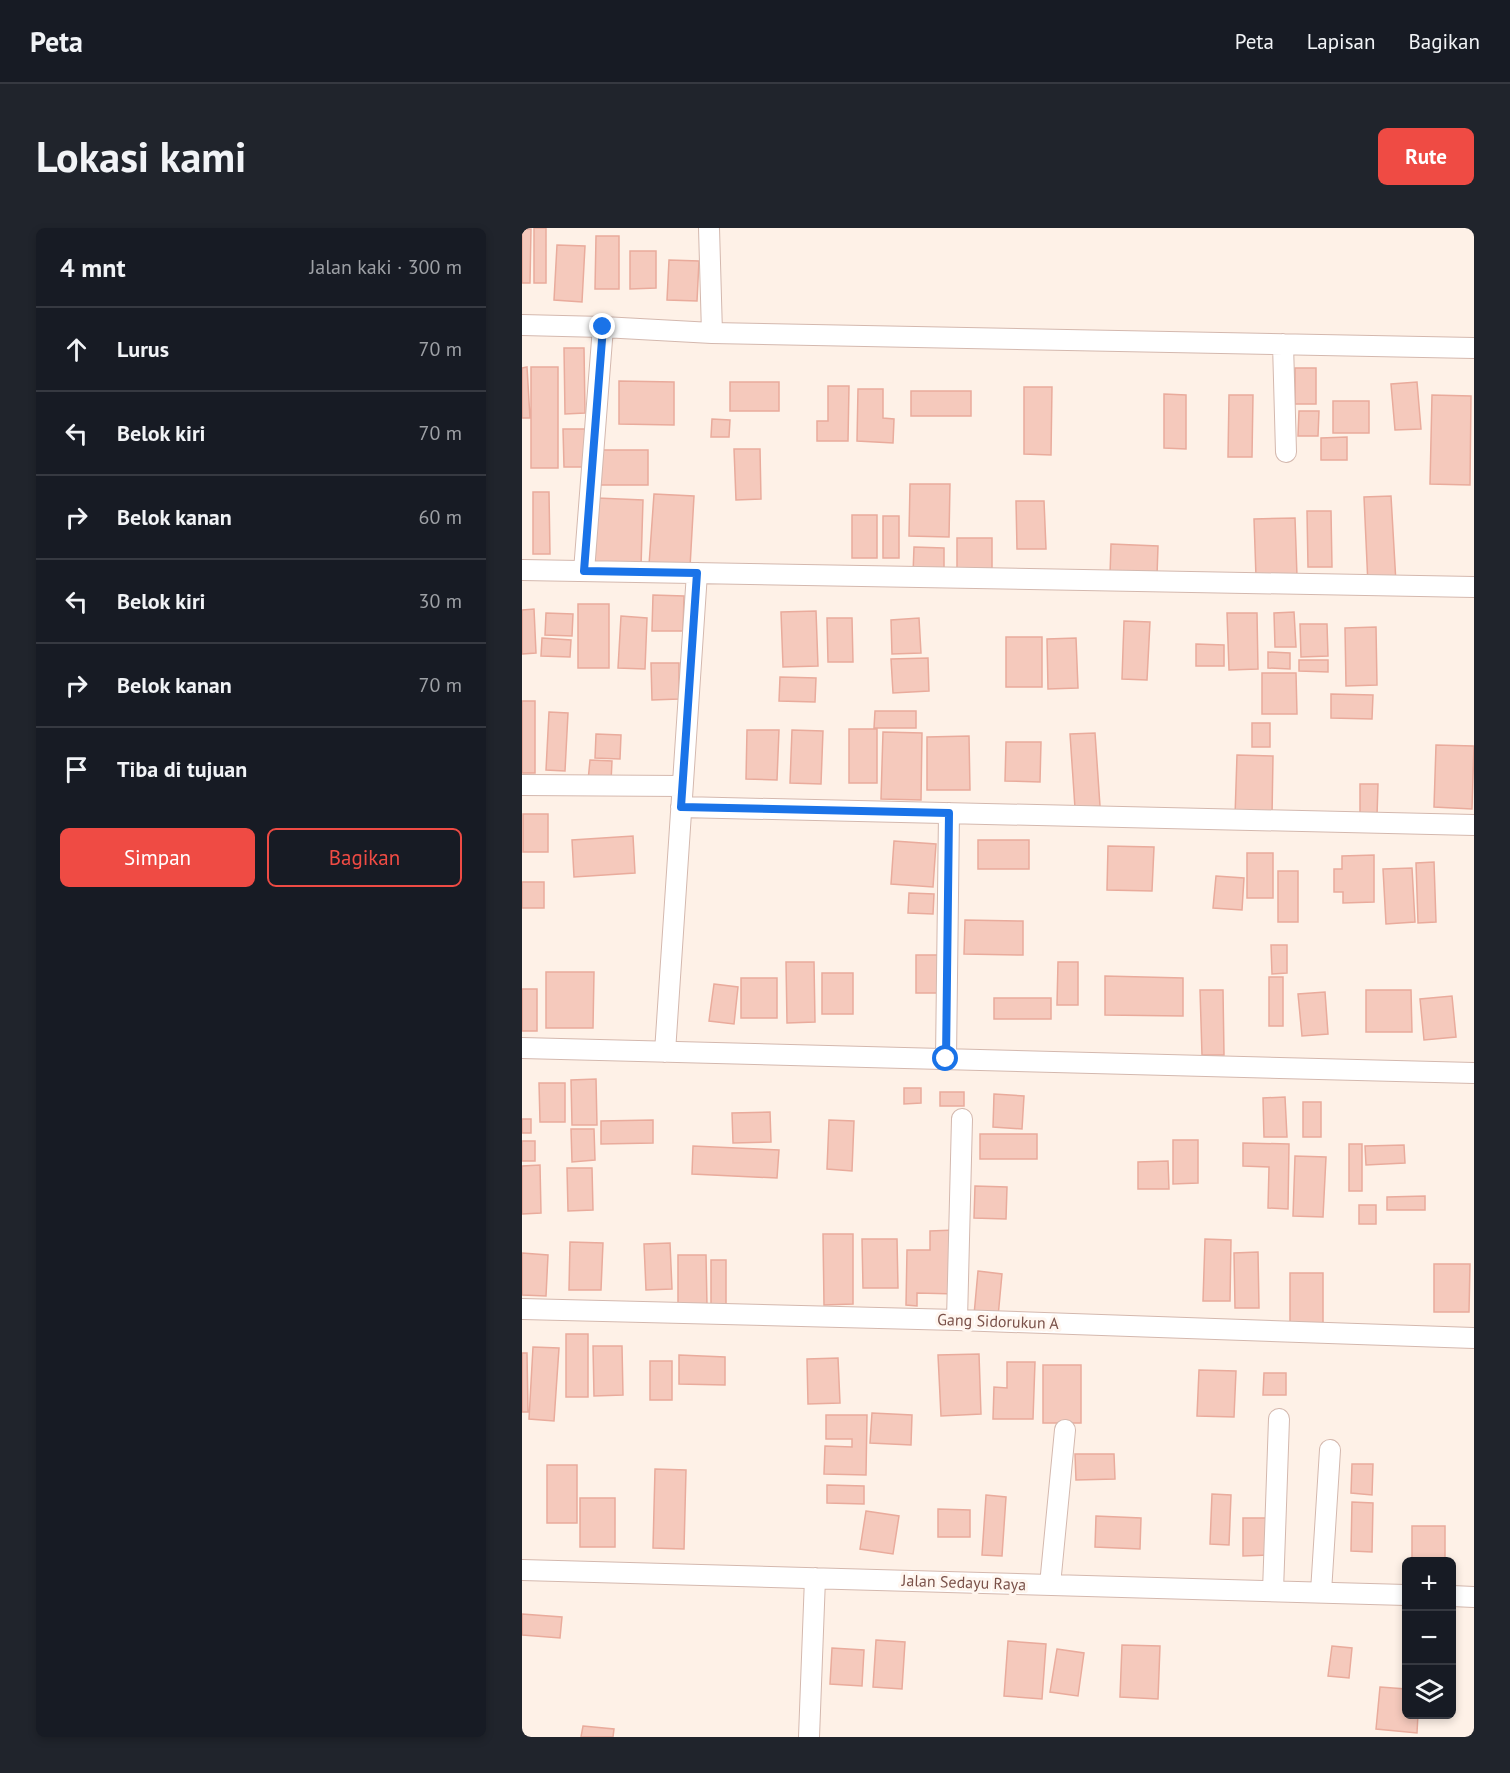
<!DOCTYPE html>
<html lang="id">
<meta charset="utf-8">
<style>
:root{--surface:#171b24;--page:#20242c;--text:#f1f3f6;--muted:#9ea1a6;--line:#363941;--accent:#ef4b44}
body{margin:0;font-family:"PT Sans",sans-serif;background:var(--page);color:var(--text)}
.controls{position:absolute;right:18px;bottom:18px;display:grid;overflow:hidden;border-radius:9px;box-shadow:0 3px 9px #0003}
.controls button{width:54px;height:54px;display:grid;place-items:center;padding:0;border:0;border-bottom:2px solid var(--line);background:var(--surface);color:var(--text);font:30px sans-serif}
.stop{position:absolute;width:18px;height:18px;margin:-14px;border:4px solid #1a73e8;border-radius:50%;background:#fff}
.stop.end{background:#1a73e8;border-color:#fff;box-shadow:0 2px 6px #0008}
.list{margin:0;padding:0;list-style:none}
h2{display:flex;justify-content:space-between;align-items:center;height:78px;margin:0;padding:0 24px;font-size:26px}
h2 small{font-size:20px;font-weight:400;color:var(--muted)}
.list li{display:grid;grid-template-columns:39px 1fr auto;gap:18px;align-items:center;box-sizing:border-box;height:84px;padding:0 24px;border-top:2px solid var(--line)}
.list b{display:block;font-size:22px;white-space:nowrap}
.list em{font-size:20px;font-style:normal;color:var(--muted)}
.actions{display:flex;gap:12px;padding:18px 24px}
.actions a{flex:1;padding:14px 0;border:2px solid var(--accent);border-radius:9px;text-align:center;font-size:21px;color:var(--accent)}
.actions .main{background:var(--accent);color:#fff}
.icon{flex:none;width:33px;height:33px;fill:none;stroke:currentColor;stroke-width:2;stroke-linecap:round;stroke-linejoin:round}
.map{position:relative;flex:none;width:952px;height:1509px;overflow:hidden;border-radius:9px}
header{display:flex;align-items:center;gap:36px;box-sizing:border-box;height:84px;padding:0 30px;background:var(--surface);border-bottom:2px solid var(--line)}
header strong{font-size:28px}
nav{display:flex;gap:33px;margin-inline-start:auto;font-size:21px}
.intro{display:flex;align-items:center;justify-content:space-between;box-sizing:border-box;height:144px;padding:0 36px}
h1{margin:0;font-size:42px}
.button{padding:15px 27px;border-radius:9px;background:var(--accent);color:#fff;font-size:21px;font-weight:700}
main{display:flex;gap:36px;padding:0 36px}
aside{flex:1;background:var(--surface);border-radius:9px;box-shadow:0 3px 9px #0003}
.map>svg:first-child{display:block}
.building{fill:#f5c9bc;stroke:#e9ab9c;stroke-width:1.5}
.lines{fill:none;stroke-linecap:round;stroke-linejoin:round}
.street-casing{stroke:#d4b8ae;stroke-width:22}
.street{stroke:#fff;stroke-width:20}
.route{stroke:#1a73e8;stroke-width:8}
.labels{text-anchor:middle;stroke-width:6;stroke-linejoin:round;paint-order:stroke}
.street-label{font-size:16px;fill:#7a5149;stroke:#fff6ef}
</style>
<header>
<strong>Peta</strong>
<nav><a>Peta</a><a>Lapisan</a><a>Bagikan</a></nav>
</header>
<div class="intro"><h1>Lokasi kami</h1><a class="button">Rute</a></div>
<main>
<aside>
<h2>4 mnt<small>Jalan kaki · 300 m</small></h2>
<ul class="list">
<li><svg class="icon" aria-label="ahead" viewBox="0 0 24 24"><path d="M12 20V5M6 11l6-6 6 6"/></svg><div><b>Lurus</b></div><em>70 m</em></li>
<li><svg class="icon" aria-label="left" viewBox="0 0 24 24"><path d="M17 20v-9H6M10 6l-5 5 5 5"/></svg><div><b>Belok kiri</b></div><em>70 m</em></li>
<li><svg class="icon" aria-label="right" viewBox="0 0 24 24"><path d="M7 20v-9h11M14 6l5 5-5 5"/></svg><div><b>Belok kanan</b></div><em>60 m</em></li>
<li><svg class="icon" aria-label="left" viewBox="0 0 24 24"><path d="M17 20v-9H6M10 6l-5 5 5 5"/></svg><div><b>Belok kiri</b></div><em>30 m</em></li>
<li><svg class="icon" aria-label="right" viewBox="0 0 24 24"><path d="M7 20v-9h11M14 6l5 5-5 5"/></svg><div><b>Belok kanan</b></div><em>70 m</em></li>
<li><svg class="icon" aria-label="arrive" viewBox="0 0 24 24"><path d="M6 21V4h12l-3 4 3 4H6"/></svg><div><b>Tiba di tujuan</b></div></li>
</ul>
<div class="actions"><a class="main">Simpan</a><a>Bagikan</a></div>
</aside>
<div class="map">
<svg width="952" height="1509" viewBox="0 0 952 1509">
<rect width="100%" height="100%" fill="#fef1e7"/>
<path class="building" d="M 12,0 L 24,0 L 24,55 L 12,55 Z
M 0,1 L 9,1 L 8,55 L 0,55 Z
M 74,8 L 97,8 L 97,61 L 73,61 Z
M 35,17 L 63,18 L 60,74 L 32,72 Z
M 108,23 L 134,23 L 134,60 L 108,61 Z
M 147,32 L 177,33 L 175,73 L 145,72 Z
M 42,120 L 62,120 L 63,185 L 43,186 Z
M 5,139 L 8,190 L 0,190 L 0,140 Z
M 9,139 L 36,139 L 36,240 L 9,240 Z
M 773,140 L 794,140 L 794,176 L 773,176 Z
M 97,153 L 152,154 L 152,197 L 97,196 Z
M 208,154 L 257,154 L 257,183 L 208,183 Z
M 895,154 L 899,201 L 873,202 L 869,156 Z
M 306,158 L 327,158 L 326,213 L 295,213 L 295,193 L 306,193 Z
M 502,159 L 530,159 L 529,227 L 502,226 Z
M 336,161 L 361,161 L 361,190 L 372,191 L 371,215 L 335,213 Z
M 389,163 L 449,163 L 449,188 L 389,188 Z
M 642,166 L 664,167 L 664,221 L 642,220 Z
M 707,167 L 731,167 L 730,229 L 706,229 Z
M 910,167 L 949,168 L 948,257 L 908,256 Z
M 811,173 L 847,173 L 847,205 L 811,205 Z
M 777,183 L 797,183 L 796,208 L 776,208 Z
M 190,191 L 208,192 L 207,209 L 189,209 Z
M 41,201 L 65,201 L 66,239 L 42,239 Z
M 825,209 L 825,232 L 799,232 L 799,210 Z
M 212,221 L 238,221 L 239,271 L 214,272 Z
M 78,222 L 126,222 L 126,257 L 78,257 Z
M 388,256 L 428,256 L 427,309 L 387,308 Z
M 11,264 L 27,264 L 28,326 L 11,326 Z
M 132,266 L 172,268 L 168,339 L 127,337 Z
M 869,268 L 874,355 L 846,357 L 842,269 Z
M 75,270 L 121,272 L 119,339 L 73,338 Z
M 494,273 L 522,273 L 524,321 L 495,321 Z
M 785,283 L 809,283 L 810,339 L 786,339 Z
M 330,287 L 355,287 L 355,330 L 330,330 Z
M 361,288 L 377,288 L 377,330 L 361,330 Z
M 773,290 L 775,348 L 734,349 L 732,291 Z
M 435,310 L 470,310 L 470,347 L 435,347 Z
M 589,316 L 636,318 L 635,348 L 588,347 Z
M 392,319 L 422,320 L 422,347 L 391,346 Z
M 131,367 L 162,368 L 161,403 L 130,403 Z
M 56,376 L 87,376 L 87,440 L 56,440 Z
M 12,381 L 14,425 L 0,426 L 0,382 Z
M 294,383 L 296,438 L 261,439 L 259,384 Z
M 772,384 L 774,419 L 753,419 L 752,385 Z
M 24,385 L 51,386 L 50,408 L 23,407 Z
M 705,385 L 735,385 L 736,441 L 707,442 Z
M 99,388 L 125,390 L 123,441 L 96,440 Z
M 305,390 L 330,390 L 331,434 L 306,434 Z
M 397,390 L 399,425 L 370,426 L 369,392 Z
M 602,393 L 628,394 L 625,452 L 600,451 Z
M 778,396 L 805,396 L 806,428 L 779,429 Z
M 854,399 L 855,457 L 824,458 L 823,400 Z
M 484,409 L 520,409 L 520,459 L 484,459 Z
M 20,410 L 49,412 L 48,429 L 19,428 Z
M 554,410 L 556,460 L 526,461 L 525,411 Z
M 674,416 L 702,417 L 702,438 L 674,438 Z
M 746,424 L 768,425 L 768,441 L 746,440 Z
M 406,430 L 407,463 L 371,465 L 369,431 Z
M 777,432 L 806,432 L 806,444 L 777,443 Z
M 129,435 L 157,435 L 157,471 L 130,472 Z
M 740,445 L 774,445 L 775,486 L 740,486 Z
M 258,449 L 294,450 L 293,474 L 257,473 Z
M 809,466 L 851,467 L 850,491 L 809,490 Z
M 0,473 L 13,473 L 13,545 L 0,545 Z
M 353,483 L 394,483 L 394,500 L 352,500 Z
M 27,484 L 46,485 L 43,543 L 24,542 Z
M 730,495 L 748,495 L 748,519 L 730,519 Z
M 327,501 L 355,501 L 355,555 L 327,555 Z
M 225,502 L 257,502 L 255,552 L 224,551 Z
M 270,502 L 301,503 L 299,556 L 268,555 Z
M 361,504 L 400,505 L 399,572 L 359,571 Z
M 573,505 L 578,578 L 553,580 L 548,506 Z
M 74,506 L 99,507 L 98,531 L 73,530 Z
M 447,508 L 448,562 L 405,562 L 405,509 Z
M 484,514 L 519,514 L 518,554 L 483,553 Z
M 914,517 L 952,518 L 950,581 L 912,579 Z
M 715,527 L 751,528 L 750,589 L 713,589 Z
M 68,532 L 90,533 L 89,554 L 66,553 Z
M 838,556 L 856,556 L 855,588 L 838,588 Z
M 1,586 L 26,586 L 26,624 L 1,624 Z
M 111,608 L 113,645 L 52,649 L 50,612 Z
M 456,612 L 507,612 L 507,641 L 456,641 Z
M 372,613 L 414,616 L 411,659 L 369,656 Z
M 586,618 L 632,619 L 630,663 L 585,662 Z
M 725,625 L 751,625 L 751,670 L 725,670 Z
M 852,627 L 852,674 L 821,675 L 821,664 L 812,664 L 812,641 L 820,641 L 820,628 Z
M 912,634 L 914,694 L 896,695 L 894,635 Z
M 890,640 L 893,694 L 864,696 L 861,641 Z
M 756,643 L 776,643 L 776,694 L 756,694 Z
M 694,648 L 722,650 L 720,682 L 691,680 Z
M 0,654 L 22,654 L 22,680 L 0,680 Z
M 387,665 L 412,666 L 411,686 L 386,685 Z
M 443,692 L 501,693 L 501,727 L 442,726 Z
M 749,717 L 765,717 L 765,745 L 750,746 Z
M 394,727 L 417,727 L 418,765 L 394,765 Z
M 264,734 L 292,734 L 293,794 L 265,795 Z
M 536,734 L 556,734 L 556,777 L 535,777 Z
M 24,744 L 72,744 L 71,800 L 24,800 Z
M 300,745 L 331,745 L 331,786 L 300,786 Z
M 583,748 L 661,750 L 661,788 L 583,787 Z
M 747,749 L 761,749 L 761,798 L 747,798 Z
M 219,750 L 255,750 L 255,790 L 219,790 Z
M 192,756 L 216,759 L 212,796 L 187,793 Z
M 0,761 L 15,761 L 15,803 L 0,803 Z
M 678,762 L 701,762 L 702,827 L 680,827 Z
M 844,762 L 889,762 L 890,804 L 844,804 Z
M 803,764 L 806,806 L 780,808 L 776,766 Z
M 930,768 L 934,809 L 902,812 L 898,771 Z
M 472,770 L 529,770 L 529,791 L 472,791 Z
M 74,851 L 75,897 L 50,897 L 49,852 Z
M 17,855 L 43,855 L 43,894 L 18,894 Z
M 382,860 L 399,860 L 399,875 L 382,876 Z
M 418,864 L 442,864 L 442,878 L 418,878 Z
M 472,866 L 502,868 L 500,901 L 471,899 Z
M 763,869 L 765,909 L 742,909 L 741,870 Z
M 781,874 L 799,874 L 799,909 L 781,909 Z
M 248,884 L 249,914 L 211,915 L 210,885 Z
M 0,891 L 9,891 L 9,905 L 0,905 Z
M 131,892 L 131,915 L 79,916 L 79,893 Z
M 307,892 L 332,893 L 330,943 L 305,941 Z
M 49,901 L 72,901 L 73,932 L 50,934 Z
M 458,906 L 515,906 L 515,931 L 458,931 Z
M 651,912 L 676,912 L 676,955 L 651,956 Z
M 0,913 L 13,913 L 13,933 L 0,933 Z
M 721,915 L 767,916 L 766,981 L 746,980 L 747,939 L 721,938 Z
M 827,916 L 840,916 L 840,963 L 827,963 Z
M 882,917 L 883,935 L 844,937 L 843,918 Z
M 171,918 L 257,922 L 255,950 L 170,946 Z
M 773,928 L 804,929 L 801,989 L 771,988 Z
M 646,933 L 647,961 L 616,961 L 616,934 Z
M 18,937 L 19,985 L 0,986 L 0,938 Z
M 45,940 L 70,940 L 71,982 L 46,983 Z
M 453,958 L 485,959 L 484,991 L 452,990 Z
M 903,968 L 903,982 L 865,982 L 865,969 Z
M 837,977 L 854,977 L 854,996 L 837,996 Z
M 433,1002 L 435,1066 L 395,1065 L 395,1078 L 384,1077 L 385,1022 L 408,1022 L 408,1003 Z
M 301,1006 L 331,1006 L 331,1076 L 302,1077 Z
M 340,1011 L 375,1011 L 376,1060 L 341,1060 Z
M 683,1011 L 709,1012 L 708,1073 L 681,1073 Z
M 48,1014 L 81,1015 L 79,1062 L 47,1062 Z
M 148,1015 L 150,1061 L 124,1062 L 122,1016 Z
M 736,1024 L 737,1080 L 713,1080 L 712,1025 Z
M 0,1025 L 26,1027 L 24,1068 L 0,1067 Z
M 156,1027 L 184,1027 L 185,1078 L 156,1078 Z
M 189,1032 L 204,1032 L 204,1082 L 189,1082 Z
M 912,1036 L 948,1036 L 947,1084 L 912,1084 Z
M 456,1043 L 480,1046 L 476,1089 L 452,1087 Z
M 768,1045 L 801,1045 L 801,1096 L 768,1096 Z
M 44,1106 L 66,1106 L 66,1169 L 44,1169 Z
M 71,1118 L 100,1118 L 101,1167 L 72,1168 Z
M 11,1119 L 37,1120 L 32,1193 L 7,1191 Z
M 0,1125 L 5,1125 L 6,1184 L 0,1184 Z
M 457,1126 L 459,1186 L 419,1188 L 416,1127 Z
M 157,1127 L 203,1129 L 203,1157 L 157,1156 Z
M 316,1130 L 318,1175 L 286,1176 L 285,1131 Z
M 128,1133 L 150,1133 L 150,1172 L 128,1172 Z
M 485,1134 L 513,1134 L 511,1191 L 471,1191 L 472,1159 L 485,1160 Z
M 521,1137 L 559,1137 L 559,1195 L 521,1195 Z
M 677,1142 L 714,1143 L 712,1189 L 675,1188 Z
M 742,1145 L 764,1145 L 764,1167 L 741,1167 Z
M 350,1185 L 390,1187 L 389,1217 L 348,1215 Z
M 304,1187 L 345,1187 L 344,1247 L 302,1246 L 303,1218 L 330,1219 L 330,1211 L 304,1211 Z
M 553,1226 L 592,1226 L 593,1251 L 554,1252 Z
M 830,1236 L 851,1236 L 850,1267 L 829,1265 Z
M 25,1237 L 55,1237 L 55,1295 L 25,1295 Z
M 133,1241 L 164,1242 L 162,1321 L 131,1320 Z
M 305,1257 L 342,1258 L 342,1276 L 305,1275 Z
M 690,1266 L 709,1267 L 707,1317 L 688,1316 Z
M 464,1267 L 484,1269 L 480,1328 L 460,1327 Z
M 58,1270 L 93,1270 L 93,1319 L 58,1319 Z
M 830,1274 L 851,1275 L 850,1324 L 829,1323 Z
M 416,1281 L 448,1282 L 448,1309 L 416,1309 Z
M 344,1283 L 377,1288 L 371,1326 L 338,1321 Z
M 574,1288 L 619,1290 L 618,1321 L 573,1319 Z
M 721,1290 L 747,1290 L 747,1327 L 721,1328 Z
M 890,1298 L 923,1298 L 923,1334 L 890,1334 Z
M 0,1386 L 40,1389 L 38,1410 L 0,1407 Z
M 354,1412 L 383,1414 L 380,1461 L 351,1459 Z
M 486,1413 L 524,1416 L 520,1471 L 482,1468 Z
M 600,1417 L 638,1418 L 636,1471 L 598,1469 Z
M 810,1418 L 830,1420 L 827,1450 L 806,1448 Z
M 310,1420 L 342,1422 L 340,1458 L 308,1456 Z
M 535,1421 L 562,1425 L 556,1468 L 528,1464 Z
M 858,1459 L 884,1461 L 884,1486 L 896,1486 L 895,1505 L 854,1501 Z
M 61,1498 L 92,1501 L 91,1509 L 59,1509 Z"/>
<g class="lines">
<defs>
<path id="street" d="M 187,0 L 190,105
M 0,97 L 81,99 L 190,105 L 952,120
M 761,116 L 764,224
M 0,342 L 952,359
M 62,343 L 81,99
M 0,557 L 160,558
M 159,579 L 952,597
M 0,820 L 952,845
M 143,824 L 175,345
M 424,831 L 427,585
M 0,1081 L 435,1092 L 952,1110
M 435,1092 L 440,891
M 0,1342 L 884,1367
M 528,1357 L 543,1202
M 751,1363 L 757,1191
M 799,1364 L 808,1222
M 930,1368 L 952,1369
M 287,1509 L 293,1350"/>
</defs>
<use href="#street" class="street-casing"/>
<use href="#street" class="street"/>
</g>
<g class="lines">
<path class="route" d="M 81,99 L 62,343 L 175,345 L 159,579 L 427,585 L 424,831"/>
</g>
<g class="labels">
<g class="street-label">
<text transform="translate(476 1093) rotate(2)" y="6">Gang Sidorukun A</text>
<text transform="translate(442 1354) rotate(2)" y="6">Jalan Sedayu Raya</text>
</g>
</g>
</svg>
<div class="controls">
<button>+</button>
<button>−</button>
<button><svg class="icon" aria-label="layers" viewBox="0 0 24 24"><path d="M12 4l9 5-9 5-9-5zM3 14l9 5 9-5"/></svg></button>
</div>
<div class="stop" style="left:424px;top:831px"></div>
<div class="stop end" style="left:81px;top:99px"></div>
</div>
</main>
